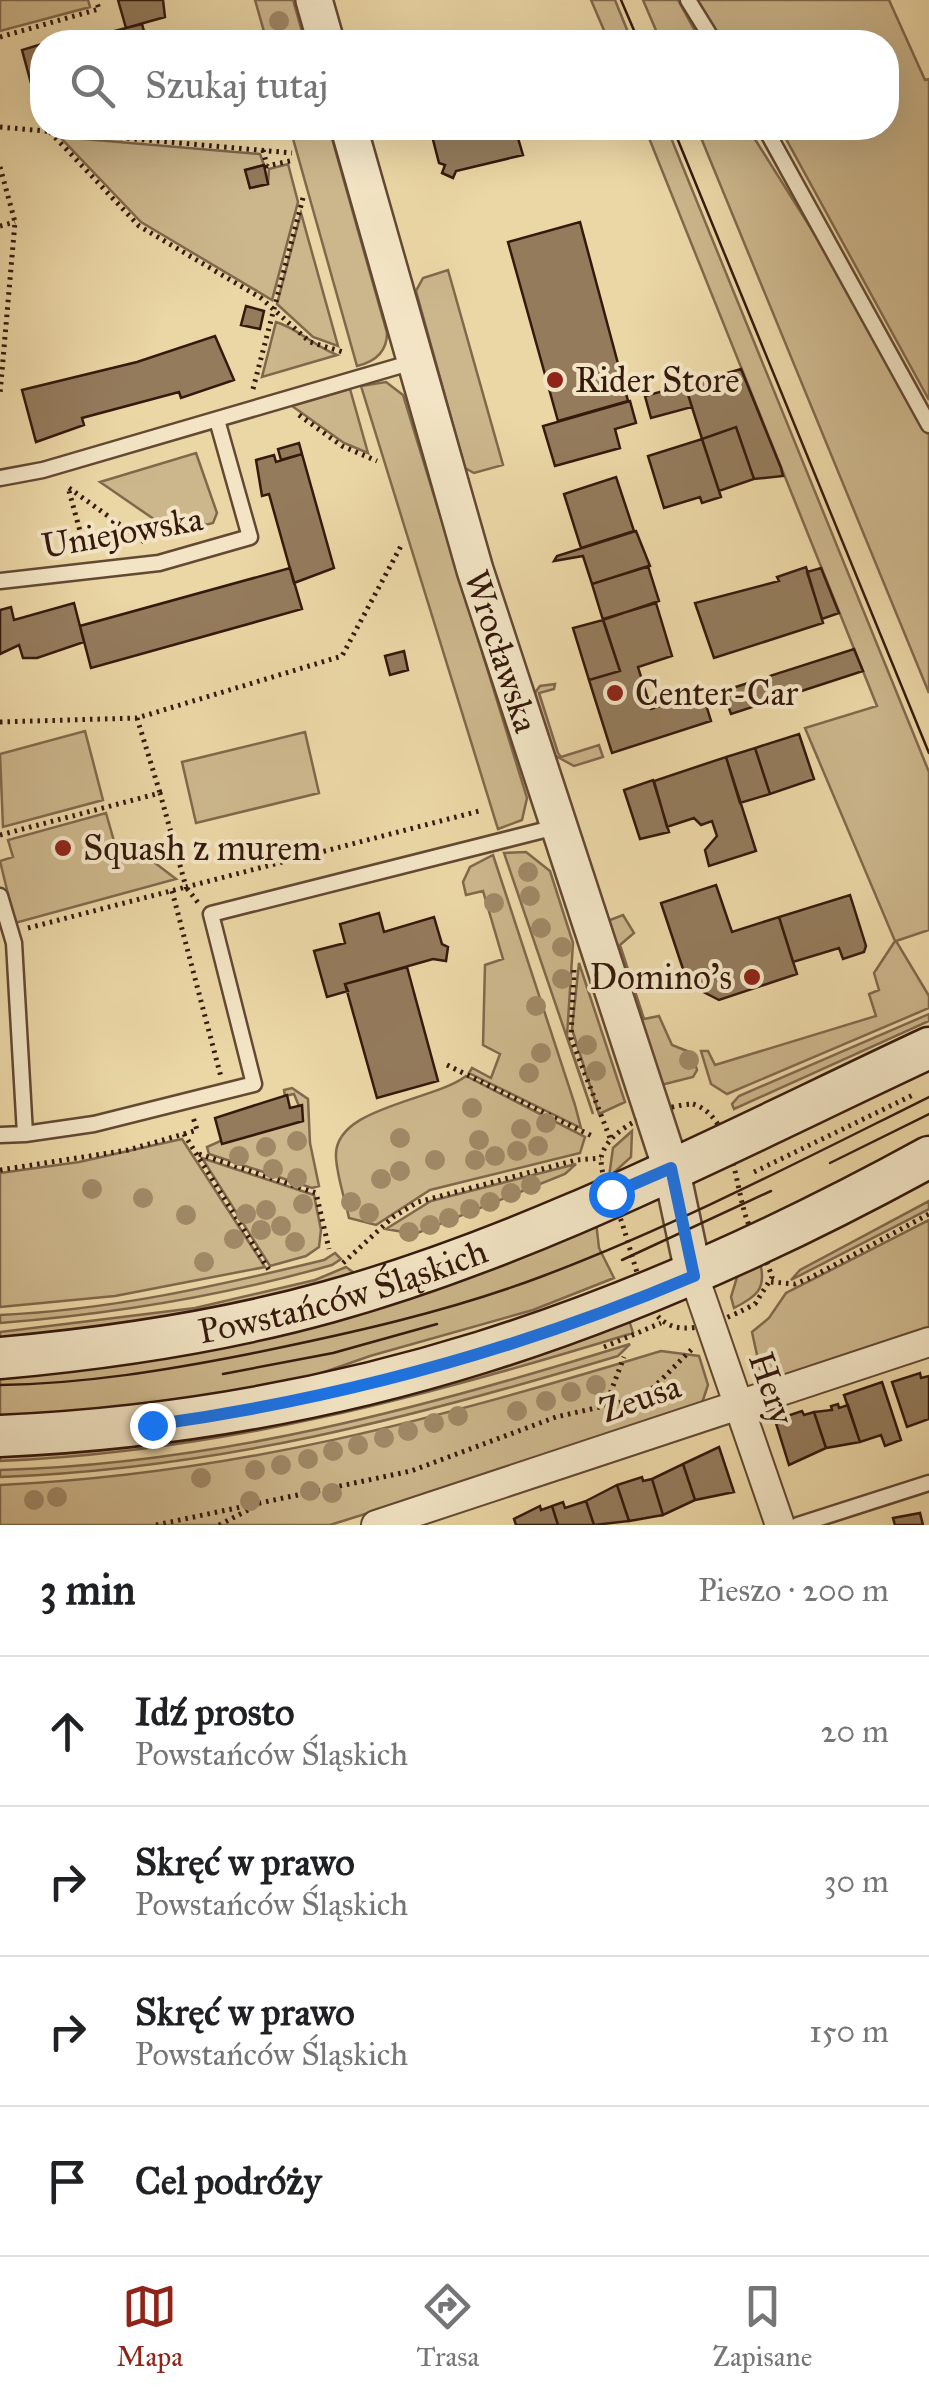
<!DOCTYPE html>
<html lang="pl">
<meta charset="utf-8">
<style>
:root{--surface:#fff;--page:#f2f2f2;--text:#202124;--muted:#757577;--line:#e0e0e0;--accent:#8f2418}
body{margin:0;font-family:"IM FELL Great Primer",serif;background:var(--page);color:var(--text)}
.stop{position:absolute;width:30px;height:30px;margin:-22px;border:8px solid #1a73e8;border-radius:50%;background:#fff}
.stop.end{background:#1a73e8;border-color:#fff;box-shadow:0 2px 10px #0008}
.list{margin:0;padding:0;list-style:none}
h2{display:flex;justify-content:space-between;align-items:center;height:130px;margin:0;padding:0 40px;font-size:42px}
h2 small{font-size:32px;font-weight:400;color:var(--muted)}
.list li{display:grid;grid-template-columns:65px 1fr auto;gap:30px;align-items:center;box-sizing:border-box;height:150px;padding:0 40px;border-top:2px solid var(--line)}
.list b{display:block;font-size:38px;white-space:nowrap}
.list p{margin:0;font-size:32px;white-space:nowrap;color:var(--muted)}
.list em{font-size:32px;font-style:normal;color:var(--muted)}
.icon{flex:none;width:55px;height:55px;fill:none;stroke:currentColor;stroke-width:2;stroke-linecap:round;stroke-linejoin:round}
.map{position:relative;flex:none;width:929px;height:1525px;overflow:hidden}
.search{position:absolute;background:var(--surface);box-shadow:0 10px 40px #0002;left:30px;right:30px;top:30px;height:110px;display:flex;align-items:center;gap:25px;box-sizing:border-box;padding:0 35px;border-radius:40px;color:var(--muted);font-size:38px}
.sheet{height:730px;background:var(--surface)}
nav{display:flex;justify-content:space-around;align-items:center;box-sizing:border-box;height:140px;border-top:2px solid var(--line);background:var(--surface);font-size:28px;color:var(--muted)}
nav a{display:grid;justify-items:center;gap:5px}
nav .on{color:var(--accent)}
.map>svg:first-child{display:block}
.green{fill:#ccb68b;stroke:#81684c;stroke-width:2.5}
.building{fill:#947b5c;stroke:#36190d;stroke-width:2.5}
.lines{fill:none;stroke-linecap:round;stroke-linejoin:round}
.service-casing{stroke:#634833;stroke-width:19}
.minor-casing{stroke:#634833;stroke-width:32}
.tertiary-casing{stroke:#634833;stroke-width:40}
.secondary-casing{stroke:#36190d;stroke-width:45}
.path{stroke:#36190d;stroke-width:5;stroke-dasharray:2.5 5;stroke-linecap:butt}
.service{stroke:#f2e4c4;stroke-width:14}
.minor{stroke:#f2e4c4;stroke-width:28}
.tertiary{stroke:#f2e4c4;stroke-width:35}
.secondary{stroke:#f2e4c4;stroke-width:40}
.tram{stroke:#36190d;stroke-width:2.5}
.tree{fill:#a08866}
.route{stroke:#1a73e8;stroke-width:12}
.poi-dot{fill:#8f2418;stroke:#f2e4c4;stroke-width:4}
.labels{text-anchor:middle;stroke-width:8;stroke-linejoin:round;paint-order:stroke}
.poi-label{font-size:35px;fill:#36190d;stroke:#f2e4c4;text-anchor:start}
.street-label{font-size:35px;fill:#36190d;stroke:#f2e4c4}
</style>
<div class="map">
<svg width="929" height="1525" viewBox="0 0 929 1525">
<rect width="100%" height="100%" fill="#ebd6a5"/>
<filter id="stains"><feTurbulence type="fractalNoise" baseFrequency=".002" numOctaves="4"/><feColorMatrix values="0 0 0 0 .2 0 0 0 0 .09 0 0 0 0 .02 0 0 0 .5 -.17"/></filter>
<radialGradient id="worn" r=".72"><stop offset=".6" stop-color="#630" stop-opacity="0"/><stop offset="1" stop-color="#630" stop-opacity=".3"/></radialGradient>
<path class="green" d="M 0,0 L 88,0 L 90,7 L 0,31 Z
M 255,0 L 293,0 L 305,42 L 267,42 Z
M 591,0 L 615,0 L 632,42 L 609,42 Z
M 643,0 L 678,0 L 701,42 L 661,42 Z
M 694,0 L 889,0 L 925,80 L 929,79 L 929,400 L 780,128 L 886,128 L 886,42 L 717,42 Z
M 290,128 L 329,128 L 387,333 C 387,353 374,362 357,366 Z
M 645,128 L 667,128 L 929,772 L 929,930 L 896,941 L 929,996 L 929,1008 L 727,1094 L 711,1084 L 701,1051 L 708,1051 L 715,1065 L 876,1016 L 869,994 L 879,990 L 874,973 L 895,941 L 805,728 L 877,706 Z
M 697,128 L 748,128 L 842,278 L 929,432 L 929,693 Z
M 60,137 L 260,154 L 264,165 L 246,170 L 250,188 L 268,184 L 269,169 L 288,164 L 298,202 L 272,300 L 141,222 Z
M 301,213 L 338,346 L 313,337 L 277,304 Z
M 448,270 L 503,465 L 474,473 L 465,468 L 416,291 L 423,278 Z
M 276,322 C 297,328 314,346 337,355 L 262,377 Z
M 386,382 L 403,395 L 527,798 L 522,820 L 498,829 L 361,386 Z
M 350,389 L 368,453 L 344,443 L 292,406 Z
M 196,453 L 217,513 L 213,523 L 174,533 L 100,482 Z
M 555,684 L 554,689 L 539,693 L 558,753 L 561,757 L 599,745 L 603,757 L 574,766 L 554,755 L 534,694 L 540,686 Z
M 85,731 L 103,800 L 3,827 L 0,754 Z
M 305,732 L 319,793 L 196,823 L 182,762 Z
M 106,813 L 120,862 L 146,856 L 176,879 L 15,923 L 0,861 L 13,857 L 8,840 Z
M 526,852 L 550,871 L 573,943 L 567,1036 L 593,1114 L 504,853 Z
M 493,855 L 575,1105 L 581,1128 L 469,1073 L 472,1068 L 491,1078 L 500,1054 L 483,1045 L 485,965 L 503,959 L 483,891 L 466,895 L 463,882 L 470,867 Z
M 623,915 L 634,933 L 620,945 L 644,1019 L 659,1016 L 672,1045 L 692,1053 L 697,1070 L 693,1077 L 661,1085 L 608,926 L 610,920 Z
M 579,963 L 625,1102 L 599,1114 L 572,1029 Z
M 929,1014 L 929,1021 L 734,1109 L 732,1104 L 739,1096 Z
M 466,1076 L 585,1137 L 580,1153 L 430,1190 L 376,1225 L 349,1218 C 345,1199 337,1177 336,1157 C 333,1107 434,1101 466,1076 Z
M 292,1088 L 308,1099 L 310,1143 L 319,1186 L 312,1188 L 209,1154 L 207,1147 L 299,1106 L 294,1094 L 285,1096 L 284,1090 Z
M 632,1131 L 631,1157 L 609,1177 L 613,1148 Z
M 182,1139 L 265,1267 L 115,1296 L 0,1307 L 0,1173 L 79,1162 Z
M 202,1158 L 314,1195 L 321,1230 L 319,1247 L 306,1256 L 270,1266 Z
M 576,1164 L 565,1174 L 415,1234 L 386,1229 L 431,1201 Z
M 929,1201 L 929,1209 L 791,1280 L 800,1270 Z
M 929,1220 L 929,1330 L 784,1379 L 782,1374 L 760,1369 L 752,1332 L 769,1318 L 786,1293 Z
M 596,1222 L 599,1248 L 614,1278 L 533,1310 L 370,1356 L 276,1389 L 0,1421 L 0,1372 Z
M 335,1253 L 341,1259 L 332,1265 C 223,1296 113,1314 0,1323 L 0,1315 C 110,1310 217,1286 324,1260 Z
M 760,1263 C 767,1289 756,1297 734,1308 L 731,1297 L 738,1274 Z
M 346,1267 L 357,1275 L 192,1317 L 0,1341 L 0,1332 L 195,1308 L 315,1280 Z
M 629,1320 L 633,1333 C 425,1397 219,1452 0,1461 L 0,1453 L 422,1389 Z
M 630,1344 L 618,1356 C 412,1418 216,1469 0,1477 L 0,1470 C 217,1464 424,1408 630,1344 Z
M 661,1351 L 699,1356 L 708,1385 L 700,1409 L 330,1525 L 0,1525 L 0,1485 C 236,1474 438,1419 661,1351 Z"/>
<path class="building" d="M 118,0 L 163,0 L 165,17 L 126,28 Z
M 142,24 L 147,42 L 73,42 L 126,28 Z
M 42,44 L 42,96 L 35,98 L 22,50 Z
M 430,128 L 515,128 L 523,155 L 456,171 L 453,178 L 442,173 L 445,165 L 439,163 Z
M 264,165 L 268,184 L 250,188 L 245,170 Z
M 580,222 L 628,401 L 558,421 L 508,242 Z
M 246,306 L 264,311 L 260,329 L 241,325 Z
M 215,336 L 234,380 L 181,398 L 179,392 L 82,418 L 84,425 L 36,442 L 22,390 L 137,362 Z
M 741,369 L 781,468 L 783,476 L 754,479 L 736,427 L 702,439 L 685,385 Z
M 685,385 L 692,407 L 651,418 L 645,396 Z
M 630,401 L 636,423 L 615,429 L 620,448 L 555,466 L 543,426 Z
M 736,427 L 754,479 L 719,491 L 702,439 Z
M 702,439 L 721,497 L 702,503 L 700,497 L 664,508 L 648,456 Z
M 299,443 L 302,454 L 281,460 L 278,449 Z
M 302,454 L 334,568 L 294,583 L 269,494 L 262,496 L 256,460 L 274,455 L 276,462 Z
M 616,477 L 634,531 L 581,548 L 564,494 Z
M 636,531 L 650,566 L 592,584 L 583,556 L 554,561 L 557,556 Z
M 648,566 L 659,601 L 603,620 L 592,584 Z
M 806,567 L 823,623 L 714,658 L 695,603 L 779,581 L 777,577 Z
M 290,568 L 302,609 L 91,668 L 80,626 Z
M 821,568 L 839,613 L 822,619 L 807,572 Z
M 74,603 L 84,642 L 37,658 L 23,658 L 19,645 L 0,654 L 0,610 L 11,607 L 14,620 Z
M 656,603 L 672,656 L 638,667 L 651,709 L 702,692 L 711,721 L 612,753 L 589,680 L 620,671 L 603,619 Z
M 603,620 L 620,671 L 589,680 L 573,628 Z
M 854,649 L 863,671 L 731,714 L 723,691 Z
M 404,651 L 408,670 L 390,675 L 385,656 Z
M 799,734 L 814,779 L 770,794 L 755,748 Z
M 755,748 L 770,794 L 740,803 L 726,757 Z
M 726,757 L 756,851 L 709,866 L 705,850 L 717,836 L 712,821 L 701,825 L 694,818 L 667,827 L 654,781 Z
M 653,780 L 669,832 L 640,839 L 624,790 Z
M 716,885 L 732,932 L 779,917 L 797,974 L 719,1000 L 688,984 L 661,903 Z
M 850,895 L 866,946 L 864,952 L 843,959 L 839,948 L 793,962 L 779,917 Z
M 379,913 L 384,932 L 434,917 L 442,944 L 448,947 L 446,961 L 433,959 L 345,984 L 348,991 L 327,997 L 314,951 L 345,943 L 340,924 Z
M 407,967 L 438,1081 L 377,1098 L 345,984 Z
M 287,1095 L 290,1108 L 302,1105 L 303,1121 L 222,1144 L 215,1118 Z
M 920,1373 L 921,1378 L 929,1376 L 929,1419 L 907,1427 L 892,1382 Z
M 882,1382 L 901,1440 L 885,1446 L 881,1435 L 860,1442 L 844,1395 Z
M 838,1404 L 839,1408 L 848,1405 L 860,1442 L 826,1448 L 814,1412 L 832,1410 L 831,1406 Z
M 802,1411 L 804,1415 L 814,1412 L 826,1448 L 789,1465 L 775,1420 Z
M 719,1447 L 734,1492 L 695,1500 L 683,1464 Z
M 683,1464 L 695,1500 L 663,1515 L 652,1479 Z
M 642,1477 L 643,1481 L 652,1479 L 663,1515 L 629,1521 L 617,1485 Z
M 617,1485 L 629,1521 L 594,1525 L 586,1501 Z
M 586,1501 L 594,1525 L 558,1525 L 552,1506 L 563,1502 L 565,1508 Z
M 540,1506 L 541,1510 L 552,1506 L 558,1525 L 516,1525 L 514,1519 Z
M 920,1513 L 923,1525 L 895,1525 L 893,1518 Z"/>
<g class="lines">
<defs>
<path id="service" d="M 688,0 L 714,42
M 765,128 L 929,425
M 0,478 L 43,470 L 413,362
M 0,581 L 159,563 L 250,537 L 217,420
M 0,896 L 14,943 L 25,1134 L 0,1135
M 25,1134 L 94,1124 L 254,1084 L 211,914 L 556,827
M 798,1525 L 929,1483"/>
<path id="minor" d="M 694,1276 L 780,1525
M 376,1525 L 929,1342"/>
<g id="tertiary">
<path d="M 314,0 L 326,42"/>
<path id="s1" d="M 349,128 L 475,570 L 671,1168 L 694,1276"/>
</g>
<g id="secondary">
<path id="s2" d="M 0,1358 C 112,1348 220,1332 328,1302 C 537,1244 734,1139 929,1048"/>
<path d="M 0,1436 C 343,1421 630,1321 929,1157"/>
</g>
</defs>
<use href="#service" class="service-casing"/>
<use href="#minor" class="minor-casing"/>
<use href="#tertiary" class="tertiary-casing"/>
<use href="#secondary" class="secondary-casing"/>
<path class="path" d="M 0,37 L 99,9 L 96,0
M 0,127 L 292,153
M 50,132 L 139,226 L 261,298 L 310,342 L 346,353
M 263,150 L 267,166 L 294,160
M 0,167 L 15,222 L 0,394
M 0,226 L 15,222
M 253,389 L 304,194
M 299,415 L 342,446 L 377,461
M 69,488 L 147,544
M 69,491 L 86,553
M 137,718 L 160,793
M 0,722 L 137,718 L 342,656 L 401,546
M 0,835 L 160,793 L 186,887 L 483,810
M 172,891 L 221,1077
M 28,928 L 186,887 L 199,904
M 574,970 L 571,1038 L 610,1138
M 447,1065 L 592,1136
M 693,1104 C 733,1116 735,1187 747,1220 C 754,1239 766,1257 772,1277 L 755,1304 C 650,1360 650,1312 623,1226 C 616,1203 601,1182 601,1158 C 607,1127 663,1105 693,1104 Z
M 184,1134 L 197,1130 L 193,1117
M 199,1154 L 316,1193 L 329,1249
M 0,1170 L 128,1150 L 184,1134 L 269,1270
M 754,1172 L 913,1095
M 343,1263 L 393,1217 L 418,1202 L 576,1160 L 601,1158
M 771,1282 L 795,1284 L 810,1278 L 929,1214
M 604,1347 L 661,1323
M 647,1396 L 668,1392 L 679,1397
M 605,1407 L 624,1357
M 156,1525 L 411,1471 L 556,1417 L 644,1397 L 692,1349
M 219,1525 L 252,1508"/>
<use href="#service" class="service"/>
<use href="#minor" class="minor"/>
<use href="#tertiary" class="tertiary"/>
<use href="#secondary" class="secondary"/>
<path class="tram" d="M 621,0 L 639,42
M 673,128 L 929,753
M 830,1163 L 929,1114
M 622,1260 L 771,1191
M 223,1374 L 333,1353 L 437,1324
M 0,1385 C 83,1384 168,1370 249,1354 C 347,1334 448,1312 543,1276 C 675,1226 802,1160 929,1097"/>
</g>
<g class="tree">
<circle cx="279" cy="21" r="10"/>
<circle cx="528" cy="872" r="10"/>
<circle cx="530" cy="896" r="10"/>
<circle cx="494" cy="903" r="10"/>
<circle cx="541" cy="928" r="10"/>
<circle cx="562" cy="947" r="10"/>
<circle cx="562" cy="979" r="10"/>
<circle cx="536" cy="1006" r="10"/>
<circle cx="587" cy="1045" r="10"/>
<circle cx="541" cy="1053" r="10"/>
<circle cx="689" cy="1060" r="10"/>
<circle cx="596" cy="1071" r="10"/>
<circle cx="529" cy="1073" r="10"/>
<circle cx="472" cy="1108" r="10"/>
<circle cx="546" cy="1123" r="10"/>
<circle cx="521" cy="1129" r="10"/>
<circle cx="400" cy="1138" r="10"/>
<circle cx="479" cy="1140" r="10"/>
<circle cx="297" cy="1141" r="10"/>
<circle cx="538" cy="1146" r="10"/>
<circle cx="266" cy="1147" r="10"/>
<circle cx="517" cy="1151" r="10"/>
<circle cx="239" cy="1156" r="10"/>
<circle cx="495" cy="1156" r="10"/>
<circle cx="435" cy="1160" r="10"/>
<circle cx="475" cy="1160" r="10"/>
<circle cx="273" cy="1169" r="10"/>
<circle cx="400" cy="1171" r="10"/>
<circle cx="297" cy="1178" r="10"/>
<circle cx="381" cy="1179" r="10"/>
<circle cx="531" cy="1185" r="10"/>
<circle cx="92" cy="1189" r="10"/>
<circle cx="511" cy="1193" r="10"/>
<circle cx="143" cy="1198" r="10"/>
<circle cx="351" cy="1202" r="10"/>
<circle cx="490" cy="1202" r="10"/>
<circle cx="303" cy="1204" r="10"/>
<circle cx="470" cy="1209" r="10"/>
<circle cx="266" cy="1210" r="10"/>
<circle cx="369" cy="1213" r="10"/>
<circle cx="246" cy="1214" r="10"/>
<circle cx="186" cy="1215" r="10"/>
<circle cx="449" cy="1218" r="10"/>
<circle cx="430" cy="1225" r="10"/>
<circle cx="281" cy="1226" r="10"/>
<circle cx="261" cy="1230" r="10"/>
<circle cx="409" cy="1232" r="10"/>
<circle cx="234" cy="1239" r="10"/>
<circle cx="295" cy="1242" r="10"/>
<circle cx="204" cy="1262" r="10"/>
<circle cx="596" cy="1385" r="10"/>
<circle cx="571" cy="1392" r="10"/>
<circle cx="546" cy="1401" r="10"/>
<circle cx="517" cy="1411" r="10"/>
<circle cx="458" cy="1416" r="10"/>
<circle cx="434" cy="1423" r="10"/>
<circle cx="408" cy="1431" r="10"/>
<circle cx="384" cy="1438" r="10"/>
<circle cx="358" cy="1445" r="10"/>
<circle cx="333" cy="1451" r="10"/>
<circle cx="308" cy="1459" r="10"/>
<circle cx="281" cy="1465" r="10"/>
<circle cx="255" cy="1470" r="10"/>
<circle cx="201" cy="1478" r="10"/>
<circle cx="310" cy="1491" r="10"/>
<circle cx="332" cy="1493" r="10"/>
<circle cx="57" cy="1497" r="10"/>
<circle cx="34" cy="1500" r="10"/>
<circle cx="250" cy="1501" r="10"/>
</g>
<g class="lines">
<path class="route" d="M 152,1425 C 340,1399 519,1350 694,1276 L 671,1168 L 611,1194"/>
</g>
<g class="poi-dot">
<circle cx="555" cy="380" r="10"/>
<circle cx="615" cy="693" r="10"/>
<circle cx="63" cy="848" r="10"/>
<circle cx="752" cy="977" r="10"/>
</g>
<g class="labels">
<g class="poi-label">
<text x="575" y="392">Rider Store</text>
<text x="635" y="705">Center-Car</text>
<text x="83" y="860">Squash z murem</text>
<text x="732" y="989" text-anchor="end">Domino's</text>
</g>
<g class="street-label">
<text transform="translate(122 532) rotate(-10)" y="12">Uniejowska</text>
<text dy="12" stroke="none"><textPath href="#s1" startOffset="545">Wrocławska</textPath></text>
<text dy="12" stroke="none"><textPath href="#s2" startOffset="350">Powstańców Śląskich</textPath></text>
<text transform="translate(772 1388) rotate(71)" y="12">Hery</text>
<text transform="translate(640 1398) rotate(-19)" y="12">Zeusa</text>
</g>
</g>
<rect width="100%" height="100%" filter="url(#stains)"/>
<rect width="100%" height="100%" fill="url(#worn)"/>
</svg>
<div class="stop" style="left:611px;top:1194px"></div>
<div class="stop end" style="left:152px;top:1425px"></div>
<div class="search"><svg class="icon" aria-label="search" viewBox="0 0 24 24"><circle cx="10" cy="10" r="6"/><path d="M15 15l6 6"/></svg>Szukaj tutaj</div>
</div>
<section class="sheet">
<h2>3 min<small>Pieszo · 200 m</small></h2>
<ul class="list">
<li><svg class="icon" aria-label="ahead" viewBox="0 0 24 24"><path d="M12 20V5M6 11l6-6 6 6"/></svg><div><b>Idź prosto</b><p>Powstańców Śląskich</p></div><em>20 m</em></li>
<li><svg class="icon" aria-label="right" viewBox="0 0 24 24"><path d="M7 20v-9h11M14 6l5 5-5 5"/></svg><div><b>Skręć w prawo</b><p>Powstańców Śląskich</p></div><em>30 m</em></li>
<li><svg class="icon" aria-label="right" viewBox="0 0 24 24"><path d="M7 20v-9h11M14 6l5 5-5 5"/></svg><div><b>Skręć w prawo</b><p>Powstańców Śląskich</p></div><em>150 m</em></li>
<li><svg class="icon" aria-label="arrive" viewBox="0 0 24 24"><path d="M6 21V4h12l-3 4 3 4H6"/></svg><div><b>Cel podróży</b></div></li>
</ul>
</section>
<nav>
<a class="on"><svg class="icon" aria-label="map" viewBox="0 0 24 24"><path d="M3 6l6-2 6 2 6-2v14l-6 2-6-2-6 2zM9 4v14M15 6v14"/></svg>Mapa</a>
<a><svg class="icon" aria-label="directions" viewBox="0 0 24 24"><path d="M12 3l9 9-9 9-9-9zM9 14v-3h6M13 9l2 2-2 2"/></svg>Trasa</a>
<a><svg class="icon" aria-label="saved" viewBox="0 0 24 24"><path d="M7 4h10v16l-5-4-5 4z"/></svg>Zapisane</a>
</nav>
